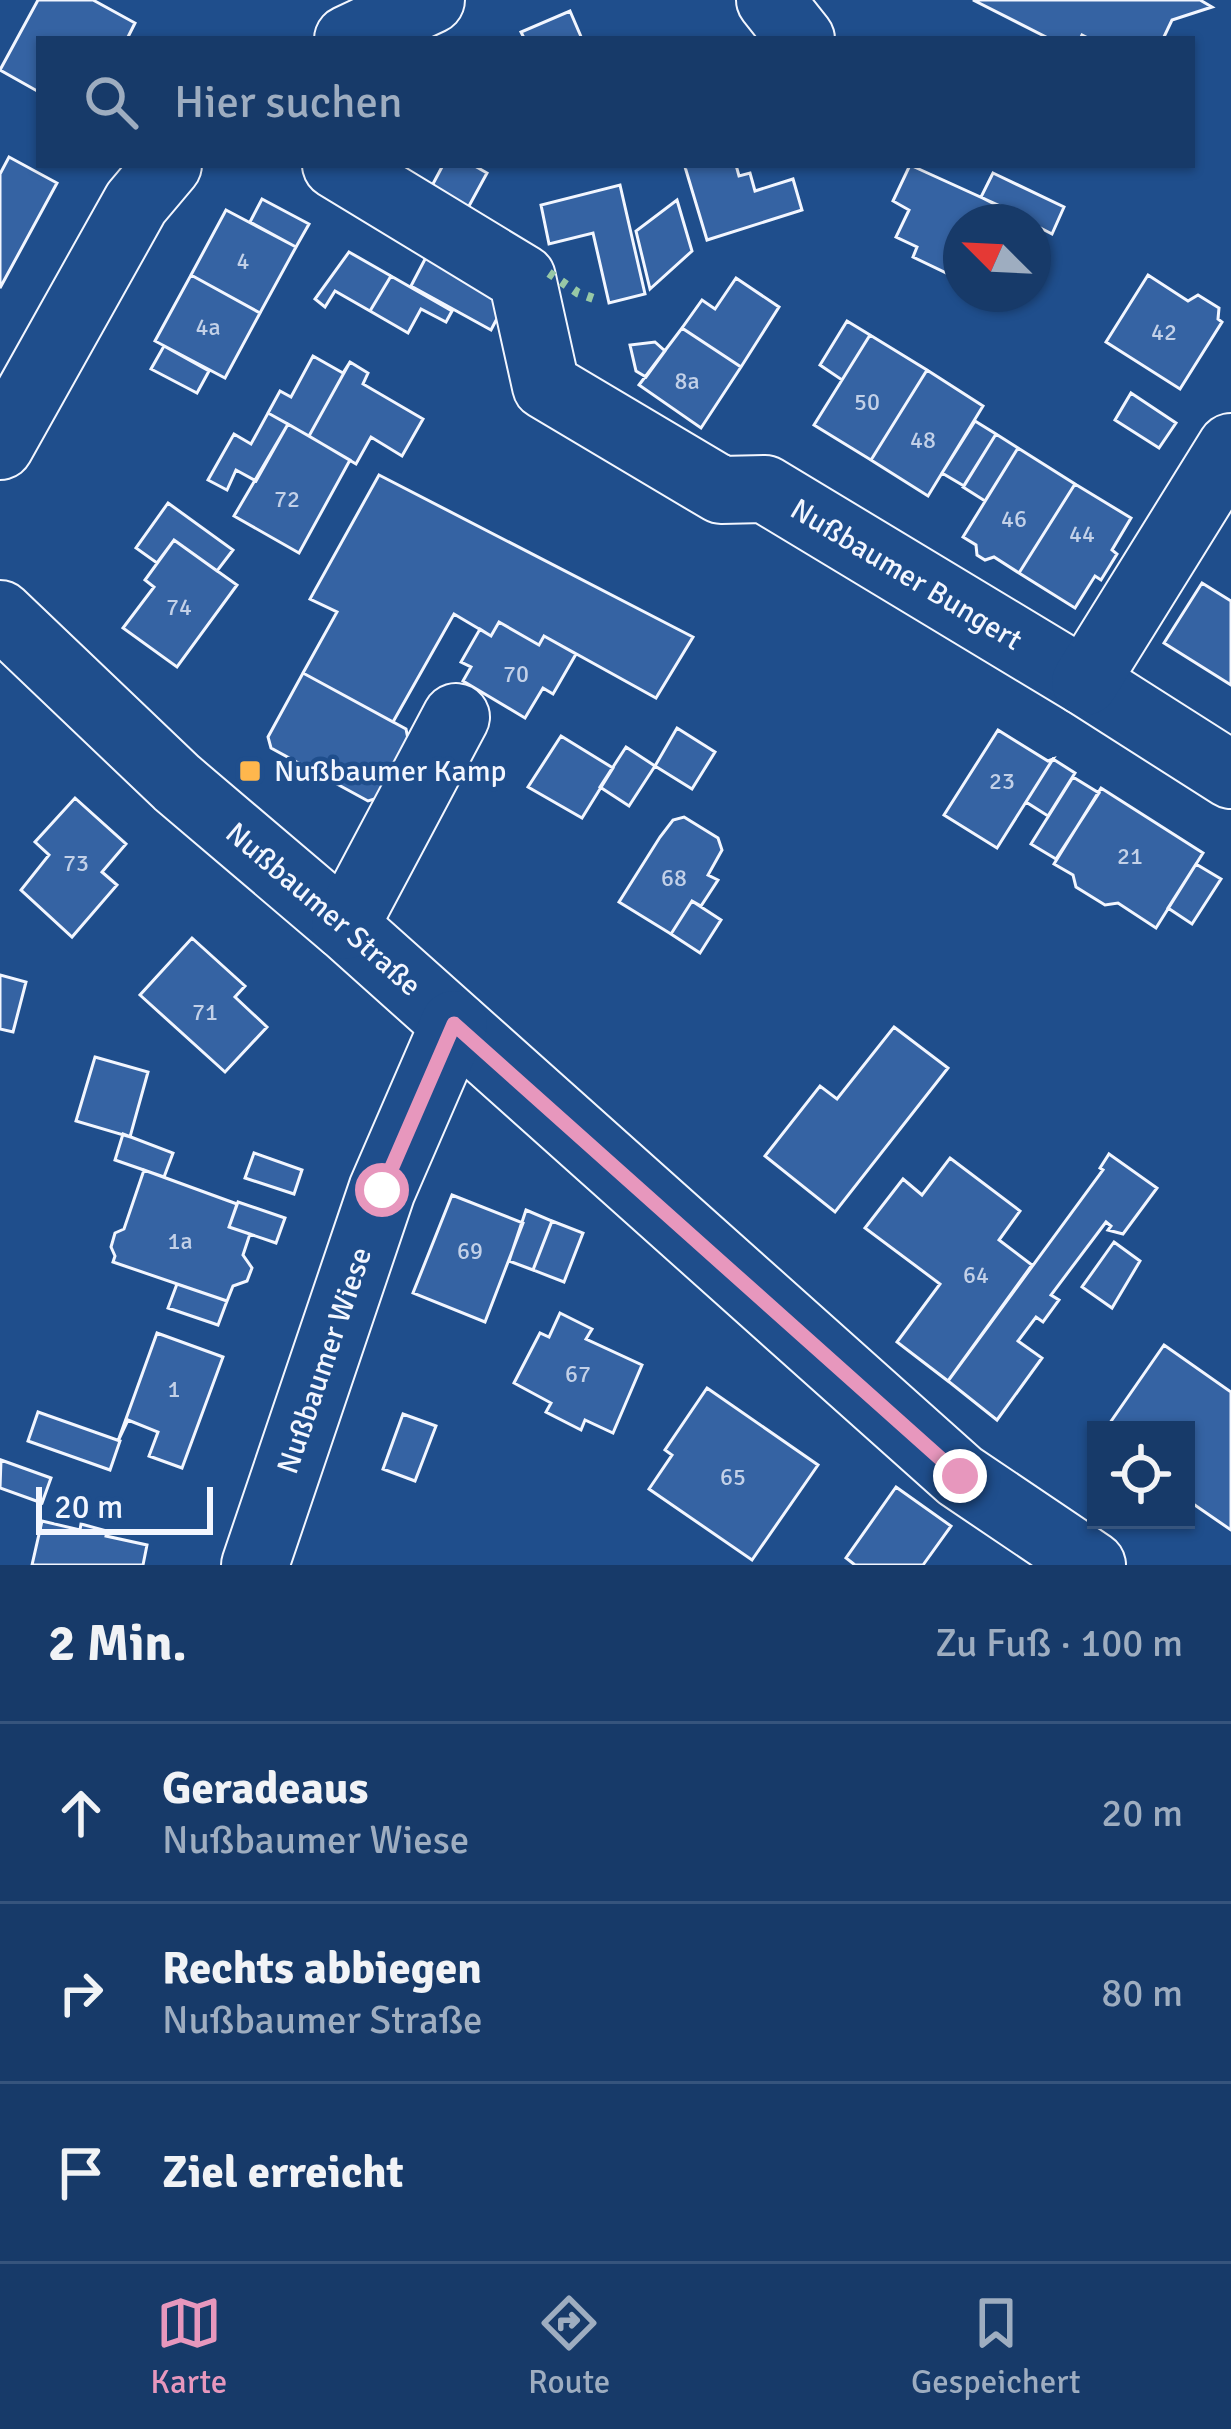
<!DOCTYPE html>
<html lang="de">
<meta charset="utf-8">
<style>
:root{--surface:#173a69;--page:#244571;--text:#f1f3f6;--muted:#9eadc0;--line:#36547d;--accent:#e797bd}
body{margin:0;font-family:Signika,sans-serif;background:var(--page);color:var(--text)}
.controls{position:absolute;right:36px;bottom:36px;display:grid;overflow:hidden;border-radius:0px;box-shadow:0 3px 9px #0004}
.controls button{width:108px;height:108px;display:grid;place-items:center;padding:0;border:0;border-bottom:3px solid var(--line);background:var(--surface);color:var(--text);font:60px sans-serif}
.compass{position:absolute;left:943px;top:204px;width:108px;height:108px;border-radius:50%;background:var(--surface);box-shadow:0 3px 9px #0004;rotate:294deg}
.scale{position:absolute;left:36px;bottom:30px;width:177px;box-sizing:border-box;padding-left:12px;border:6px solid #f2f6ff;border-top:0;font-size:33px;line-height:42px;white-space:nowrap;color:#f2f6ff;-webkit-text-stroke:9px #1f4e8c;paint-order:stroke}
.stop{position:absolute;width:36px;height:36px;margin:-27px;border:9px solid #e797bd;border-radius:50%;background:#fff}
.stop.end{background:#e797bd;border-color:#fff;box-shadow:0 3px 12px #0008}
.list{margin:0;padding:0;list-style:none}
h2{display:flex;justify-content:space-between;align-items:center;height:156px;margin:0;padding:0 48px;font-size:51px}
h2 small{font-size:39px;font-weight:400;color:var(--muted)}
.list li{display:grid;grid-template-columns:78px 1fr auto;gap:36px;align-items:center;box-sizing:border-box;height:180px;padding:0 48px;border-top:3px solid var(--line)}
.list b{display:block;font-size:45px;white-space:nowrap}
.list p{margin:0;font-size:39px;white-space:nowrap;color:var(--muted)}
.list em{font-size:39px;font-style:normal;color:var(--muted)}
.icon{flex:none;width:66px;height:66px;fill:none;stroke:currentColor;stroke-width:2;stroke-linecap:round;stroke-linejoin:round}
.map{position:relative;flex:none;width:1231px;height:1565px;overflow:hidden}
.search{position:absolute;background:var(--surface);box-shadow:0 3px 9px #0004;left:36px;right:36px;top:36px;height:132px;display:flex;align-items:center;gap:30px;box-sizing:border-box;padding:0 42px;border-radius:0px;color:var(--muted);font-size:45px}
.sheet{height:696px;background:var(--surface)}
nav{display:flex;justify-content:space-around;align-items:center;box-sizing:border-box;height:168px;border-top:3px solid var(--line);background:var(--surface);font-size:33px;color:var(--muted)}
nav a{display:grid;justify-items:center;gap:6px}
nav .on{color:var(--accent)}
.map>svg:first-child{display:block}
.building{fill:#3563a3;stroke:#f2f6ff;stroke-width:3}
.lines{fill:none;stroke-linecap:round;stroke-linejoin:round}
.minor-casing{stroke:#f2f6ff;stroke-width:70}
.minor{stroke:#1f4e8c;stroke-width:66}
.hedge{stroke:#97c8a6;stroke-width:9;stroke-dasharray:6 9;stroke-linecap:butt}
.route{stroke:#e797bd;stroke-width:15}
.poi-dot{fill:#ffb74d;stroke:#1f4e8c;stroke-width:4.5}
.labels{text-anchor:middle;stroke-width:9;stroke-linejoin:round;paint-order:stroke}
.number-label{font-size:24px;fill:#c3d1e8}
.street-label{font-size:30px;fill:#f2f6ff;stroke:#1f4e8c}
.poi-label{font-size:30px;fill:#f2f6ff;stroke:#1f4e8c;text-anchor:start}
</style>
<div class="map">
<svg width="1231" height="1565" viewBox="0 0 1231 1565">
<rect width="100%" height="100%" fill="#1f4e8c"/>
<path class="building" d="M 38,0 L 93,0 L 135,23 L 127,39 L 39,39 L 39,92 L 0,70 Z
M 973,0 L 1200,0 L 1212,7 L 1172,20 L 1163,39 L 1090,39 L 1082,35 L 1080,39 L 1050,39 Z
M 570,11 L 582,39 L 516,39 L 523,36 L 521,32 Z
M 9,157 L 57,183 L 0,288 L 0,174 Z
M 443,165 L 473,165 L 487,173 L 463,217 L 426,197 Z
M 691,165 L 736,165 L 739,176 L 750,173 L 755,191 L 793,179 L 802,210 L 707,240 L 685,167 Z
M 910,165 L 1022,216 L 1019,222 L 961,222 L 961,280 L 913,257 L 917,247 L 896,237 L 909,210 L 893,201 Z
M 993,173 L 1064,207 L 1052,234 L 981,197 Z
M 620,185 L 645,294 L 609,303 L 593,233 L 549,244 L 541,205 Z
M 262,199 L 309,224 L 296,247 L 250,222 Z
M 677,200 L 692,251 L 650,289 L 636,231 Z
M 226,210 L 296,247 L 260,313 L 191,275 Z
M 434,242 L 513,288 L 491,330 L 411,286 Z
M 349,252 L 391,276 L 370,311 L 335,291 L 325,307 L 315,299 Z
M 191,275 L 260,313 L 225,378 L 155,341 Z
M 1148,275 L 1188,301 L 1198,295 L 1219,308 L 1218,319 L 1222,322 L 1180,389 L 1106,342 Z
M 391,276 L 452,311 L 446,322 L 421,309 L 408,333 L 370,311 Z
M 736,278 L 779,307 L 741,367 L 682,328 L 702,300 L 715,309 Z
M 847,321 L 870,335 L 842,380 L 820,365 Z
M 682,328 L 741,367 L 701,428 L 639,385 Z
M 870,335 L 927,370 L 871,460 L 814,425 Z
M 655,342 L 665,351 L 646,377 L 636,371 L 630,345 Z
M 164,346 L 209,371 L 197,393 L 151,369 Z
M 313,356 L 343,373 L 350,362 L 309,436 L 268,413 L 280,391 L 291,397 Z
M 350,362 L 368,373 L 363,384 L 423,419 L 402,456 L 371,437 L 356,464 L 309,436 Z
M 927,370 L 983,406 L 928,496 L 871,460 Z
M 1131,393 L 1176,423 L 1159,448 L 1115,420 Z
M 268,413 L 288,424 L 256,481 L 236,470 L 227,490 L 208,480 L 234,434 L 251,444 Z
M 975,421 L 996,434 L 964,486 L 942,473 Z
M 288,424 L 350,460 L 299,553 L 234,516 Z
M 996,434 L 1018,448 L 985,501 L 963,487 Z
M 1018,448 L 1075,484 L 1019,573 L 994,557 L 985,560 L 977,555 L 976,545 L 963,537 Z
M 379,475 L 693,637 L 656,698 L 544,636 L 539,645 L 499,622 L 491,636 L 454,614 L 393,722 L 303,673 L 337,612 L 310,599 Z
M 1075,484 L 1131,518 L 1112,550 L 1117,554 L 1101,580 L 1095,576 L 1075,608 L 1019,573 Z
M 168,503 L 233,550 L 217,571 L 174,540 L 157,563 L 136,548 Z
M 174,540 L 237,585 L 177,667 L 123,628 L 154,587 L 145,580 Z
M 1202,583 L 1231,601 L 1231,685 L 1164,643 Z
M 499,622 L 539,645 L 544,636 L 576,654 L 553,694 L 543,688 L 525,718 L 463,681 L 471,667 L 461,662 L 480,629 L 491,636 Z
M 303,673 L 406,729 L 408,739 L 378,798 L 368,801 L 271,748 L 268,737 Z
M 677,728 L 715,752 L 692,789 L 655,766 Z
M 998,730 L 1048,761 L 1053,759 L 997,848 L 944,815 Z
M 561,736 L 613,768 L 582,818 L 528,787 Z
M 626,747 L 655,766 L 629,806 L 600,787 Z
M 1053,759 L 1075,773 L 1048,816 L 1026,802 Z
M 1073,777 L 1099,793 L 1056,859 L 1031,844 Z
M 1101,788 L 1203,853 L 1156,928 L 1118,903 L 1105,905 L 1076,887 L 1073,875 L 1054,864 Z
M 75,798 L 126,844 L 102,872 L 117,885 L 72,937 L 21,890 L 49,855 L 35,842 Z
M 684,817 L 718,838 L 722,850 L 708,875 L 718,880 L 701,906 L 692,901 L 671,934 L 619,902 L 660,837 L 673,820 Z
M 1196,864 L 1221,879 L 1192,924 L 1168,908 Z
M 692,901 L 721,920 L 700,953 L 671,934 Z
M 192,938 L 245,986 L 235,997 L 267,1027 L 225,1072 L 140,995 Z
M 0,975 L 26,982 L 13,1032 L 0,1029 Z
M 894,1027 L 948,1068 L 835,1212 L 765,1156 L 820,1086 L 837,1099 Z
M 95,1057 L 148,1072 L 130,1137 L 76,1121 Z
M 123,1134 L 173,1153 L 164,1177 L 115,1160 Z
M 254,1153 L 302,1170 L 294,1194 L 245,1178 Z
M 1109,1154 L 1157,1188 L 1123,1234 L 1108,1230 L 1111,1226 L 1106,1222 L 1051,1295 L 1059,1300 L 1043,1322 L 1036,1317 L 1018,1341 L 1042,1358 L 997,1420 L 948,1381 L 1103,1170 L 1100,1168 Z
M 950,1158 L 1020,1211 L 999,1240 L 1032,1265 L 948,1381 L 897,1342 L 940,1284 L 865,1228 L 903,1179 L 922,1195 Z
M 144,1170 L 237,1204 L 229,1227 L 250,1234 L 243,1255 L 252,1268 L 247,1281 L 233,1286 L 227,1301 L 113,1262 L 115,1256 L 111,1247 L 115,1233 L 124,1229 Z
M 452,1195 L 523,1223 L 485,1322 L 413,1293 Z
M 238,1202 L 285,1218 L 276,1243 L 229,1227 Z
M 526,1210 L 552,1221 L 533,1270 L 509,1261 Z
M 552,1221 L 583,1233 L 564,1282 L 533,1270 Z
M 1114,1242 L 1140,1261 L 1112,1308 L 1082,1287 Z
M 177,1284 L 227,1301 L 218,1325 L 168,1308 Z
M 560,1313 L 592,1329 L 586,1339 L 642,1365 L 613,1433 L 585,1420 L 581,1430 L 546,1412 L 551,1403 L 514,1383 L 540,1333 L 549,1337 Z
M 157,1333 L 223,1357 L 182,1468 L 149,1456 L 158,1432 L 128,1420 L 118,1441 Z
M 1164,1345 L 1231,1392 L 1231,1530 L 1186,1499 L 1186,1430 L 1105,1430 Z
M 707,1388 L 818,1465 L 752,1560 L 649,1489 L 672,1455 L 665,1450 Z
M 38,1412 L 120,1441 L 110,1470 L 28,1441 Z
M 403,1414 L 436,1426 L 415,1481 L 383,1469 Z
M 1,1460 L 51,1478 L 42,1503 L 0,1488 Z
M 896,1487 L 951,1526 L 923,1565 L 855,1565 L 846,1558 Z
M 42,1521 L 80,1530 L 81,1524 L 107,1531 L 106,1536 L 147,1545 L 143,1565 L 32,1565 Z"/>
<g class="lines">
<defs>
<g id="minor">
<path d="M 770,0 L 801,39"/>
<path d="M 348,39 L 431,0"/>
<path id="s1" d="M 336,165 L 522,278 L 546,386 L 721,490 L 765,489 L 1085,682 L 1231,775"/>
<path d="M 0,446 L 136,203 L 168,165"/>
<path id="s2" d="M 0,614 L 177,783 L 345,926 L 960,1476 L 1092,1565"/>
<path d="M 1085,682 L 1231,447"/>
<path d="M 345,926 L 456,717"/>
<path id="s3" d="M 255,1565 L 382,1190 L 454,1024"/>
</g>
</defs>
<use href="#minor" class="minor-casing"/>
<use href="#minor" class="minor"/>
<path class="hedge" d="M 549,273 L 578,293 L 601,301"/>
</g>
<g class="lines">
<path class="route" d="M 382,1190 L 454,1024 L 960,1476"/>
</g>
<rect class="poi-dot" x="238" y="759" width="24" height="24" rx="6"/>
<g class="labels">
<g class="number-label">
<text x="243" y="269">4</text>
<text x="208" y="335">4a</text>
<text x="1164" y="340">42</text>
<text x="687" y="389">8a</text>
<text x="867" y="410">50</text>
<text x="923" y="448">48</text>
<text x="287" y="507">72</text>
<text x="1014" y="527">46</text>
<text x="1082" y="542">44</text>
<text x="179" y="615">74</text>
<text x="516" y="682">70</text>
<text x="1002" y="789">23</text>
<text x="1130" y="864">21</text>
<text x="76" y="871">73</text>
<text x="674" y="886">68</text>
<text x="205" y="1020">71</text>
<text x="180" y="1249">1a</text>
<text x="470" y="1259">69</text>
<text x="976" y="1283">64</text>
<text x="578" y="1382">67</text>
<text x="174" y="1397">1</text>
<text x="733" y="1485">65</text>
</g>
<g class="street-label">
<text dy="10" stroke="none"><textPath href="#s1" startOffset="741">Nußbaumer Bungert</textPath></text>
<text dy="10" stroke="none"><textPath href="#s2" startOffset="438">Nußbaumer Straße</textPath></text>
<text dy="10" stroke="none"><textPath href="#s3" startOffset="216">Nußbaumer Wiese</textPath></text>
</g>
<g class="poi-label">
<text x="274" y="781">Nußbaumer Kamp</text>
</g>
</g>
</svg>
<div class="controls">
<button><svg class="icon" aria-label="locate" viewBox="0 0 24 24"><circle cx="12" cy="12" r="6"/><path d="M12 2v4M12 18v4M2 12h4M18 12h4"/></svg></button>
</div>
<svg class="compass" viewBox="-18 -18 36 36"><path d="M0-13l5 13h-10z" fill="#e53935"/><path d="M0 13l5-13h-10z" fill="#9eadc0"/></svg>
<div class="scale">20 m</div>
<div class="stop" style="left:382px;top:1190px"></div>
<div class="stop end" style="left:960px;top:1476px"></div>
<div class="search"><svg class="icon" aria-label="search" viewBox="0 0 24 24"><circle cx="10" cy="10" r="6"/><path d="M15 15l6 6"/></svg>Hier suchen</div>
</div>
<section class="sheet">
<h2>2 Min.<small>Zu Fuß · 100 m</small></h2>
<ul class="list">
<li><svg class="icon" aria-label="ahead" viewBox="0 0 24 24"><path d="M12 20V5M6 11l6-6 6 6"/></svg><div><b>Geradeaus</b><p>Nußbaumer Wiese</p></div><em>20 m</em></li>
<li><svg class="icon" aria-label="right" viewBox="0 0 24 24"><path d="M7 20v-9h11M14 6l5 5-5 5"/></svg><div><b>Rechts abbiegen</b><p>Nußbaumer Straße</p></div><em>80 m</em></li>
<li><svg class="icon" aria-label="arrive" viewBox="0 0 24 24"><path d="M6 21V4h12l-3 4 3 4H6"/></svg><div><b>Ziel erreicht</b></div></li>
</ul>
</section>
<nav>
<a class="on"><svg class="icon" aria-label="map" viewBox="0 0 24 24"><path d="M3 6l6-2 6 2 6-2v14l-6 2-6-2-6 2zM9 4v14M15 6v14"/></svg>Karte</a>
<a><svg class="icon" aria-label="directions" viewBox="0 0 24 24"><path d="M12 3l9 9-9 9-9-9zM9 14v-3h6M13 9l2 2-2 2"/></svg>Route</a>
<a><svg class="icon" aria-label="saved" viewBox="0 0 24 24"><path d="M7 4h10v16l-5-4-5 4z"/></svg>Gespeichert</a>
</nav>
